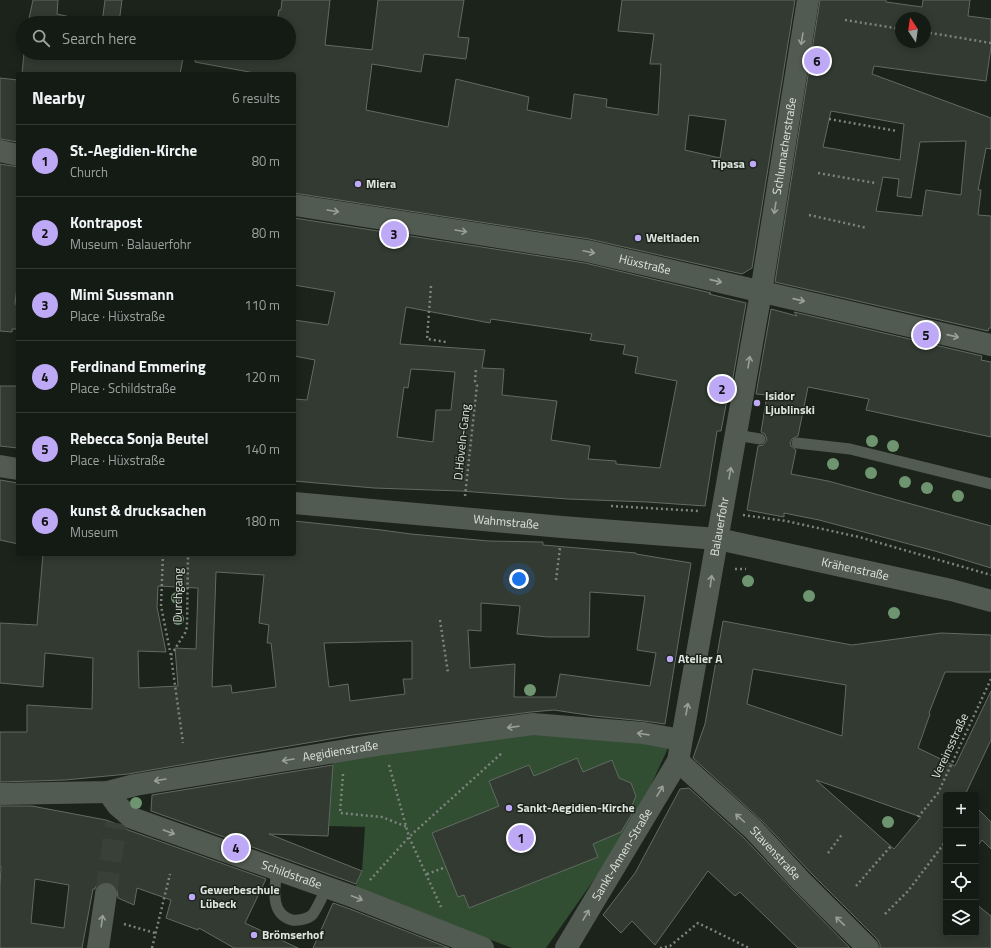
<!DOCTYPE html>
<meta charset="utf-8">
<style>
:root{--surface:#141a14;--page:#212722;--text:#f1f3f6;--muted:#9da1a0;--line:#333834;--accent:#bda9f5}
body{margin:0;font-family:"Titillium Web",sans-serif;background:var(--page);color:var(--text)}
.controls{position:absolute;right:12px;bottom:12px;display:grid;overflow:hidden;border-radius:4px;box-shadow:0 2px 10px #0003}
.controls button{width:36px;height:36px;display:grid;place-items:center;padding:0;border:0;border-bottom:1px solid var(--line);background:var(--surface);color:var(--text);font:20px sans-serif}
.compass{position:absolute;left:895px;top:12px;width:36px;height:36px;border-radius:50%;background:var(--surface);box-shadow:0 2px 10px #0003;rotate:347deg}
.you{position:absolute;left:519px;top:579px;width:14px;height:14px;margin:-10px;border:3px solid #fff;border-radius:50%;background:#1a73e8;box-shadow:0 0 0 6px #1a73e833}
.badge{display:grid;place-items:center;width:26px;height:26px;border-radius:50%;background:var(--accent);color:#111;font-size:13px;font-weight:700}
.pin{position:absolute;translate:-50% -50%;border:2px solid #fff;box-shadow:0 1px 4px #0006}
.list{margin:0;padding:0;list-style:none}
h2{display:flex;justify-content:space-between;align-items:center;height:52px;margin:0;padding:0 16px;font-size:17px}
h2 small{font-size:13px;font-weight:400;color:var(--muted)}
.list li{display:grid;grid-template-columns:26px 1fr auto;gap:12px;align-items:center;box-sizing:border-box;height:72px;padding:0 16px;border-top:1px solid var(--line)}
.list b{display:block;font-size:15px;white-space:nowrap}
.list p{margin:0;font-size:13px;white-space:nowrap;color:var(--muted)}
.list em{font-size:13px;font-style:normal;color:var(--muted)}
.icon{flex:none;width:22px;height:22px;fill:none;stroke:currentColor;stroke-width:2;stroke-linecap:round;stroke-linejoin:round}
.map{position:relative;flex:none;width:991px;height:948px;overflow:hidden}
.search{position:absolute;background:var(--surface);box-shadow:0 2px 10px #0003;left:16px;top:16px;width:280px;height:44px;display:flex;align-items:center;gap:10px;box-sizing:border-box;padding:0 14px;border-radius:22px;color:var(--muted);font-size:15px}
.panel{position:absolute;background:var(--surface);box-shadow:0 2px 10px #0003;left:16px;top:72px;width:280px;height:484px;border-radius:4px}
.map>svg:first-child{display:block}
.green{fill:#314e33}
.building{fill:#323a32;stroke:#616b61;fill-rule:evenodd}
.lines{fill:none;stroke-linecap:round;stroke-linejoin:round}
.minor-tunnel{stroke:#384038;stroke-width:22;stroke-dasharray:22 11;stroke-linecap:butt}
.path{stroke:#7d847d;stroke-width:2.5;stroke-dasharray:2 3;stroke-linecap:butt}
.service{stroke:#525b52;stroke-width:11}
.minor{stroke:#525b52;stroke-width:22}
.tertiary{stroke:#525b52;stroke-width:22}
.tree{fill:#6e9570}
.oneway{stroke:#98a098}
.poi-dot{fill:#bda9f5;stroke:#1b231b;stroke-width:1.5}
.labels{text-anchor:middle;stroke-width:3;stroke-linejoin:round;paint-order:stroke}
.street-label{font-size:12px;fill:#dee4de;stroke:#1b231b}
.poi-label{font-size:12px;font-weight:bold;fill:#dee4de;stroke:#1b231b;text-anchor:start}
</style>
<div class="map">
<svg width="991" height="948" viewBox="0 0 991 948">
<rect width="100%" height="100%" fill="#1b231b"/>
<path class="green" d="M 542,734 L 669,746 L 633,824 L 546,948 L 512,948 L 355,888 L 362,871 L 365,827 L 329,826 L 333,763 L 394,751 L 485,739 Z"/>
<path class="building" d="M 33,0 L 58,0 L 57,14 L 97,23 L 28,23 Z
M 105,0 L 122,0 L 119,23 L 102,23 Z
M 282,0 L 330,0 L 325,45 L 372,50 L 378,0 L 464,0 L 458,37 L 469,38 L 466,59 L 424,54 L 421,72 L 372,64 L 366,110 L 448,127 L 456,79 L 529,97 L 527,110 L 571,119 L 574,94 L 607,99 L 606,107 L 658,115 L 661,64 L 650,64 L 654,34 L 618,31 L 622,0 L 795,0 L 752,268 L 742,274 L 589,239 L 294,193 L 294,74 L 260,74 L 195,62 L 196,53 L 289,53 L 289,23 L 277,23 L 279,10 L 281,10 ZM 689,115 L 726,120 L 720,158 L 685,150 Z
M 820,0 L 886,0 L 886,2 L 922,7 L 923,0 L 970,0 L 968,16 L 991,19 L 991,47 L 986,81 L 874,66 L 872,74 L 991,118 L 991,149 L 986,148 L 978,190 L 981,190 L 978,215 L 991,216 L 991,328 L 989,328 L 988,331 L 775,282 ZM 901,18 L 925,18 L 925,42 L 901,42 ZM 831,111 L 904,124 L 900,160 L 823,147 ZM 966,141 L 961,195 L 926,190 L 922,216 L 876,211 L 883,177 L 899,179 L 897,196 L 911,198 L 920,142 Z
M 24,53 L 184,53 L 180,74 L 22,74 Z
M 0,78 L 18,80 L 18,142 L 0,139 Z
M 0,164 L 18,167 L 18,278 L 15,304 L 18,305 L 18,329 L 12,329 L 12,332 L 0,331 Z
M 294,218 L 585,263 L 711,293 L 709,294 L 746,303 L 731,389 L 729,389 L 721,431 L 717,431 L 705,506 L 647,502 L 568,499 L 461,491 L 374,488 L 294,481 L 294,399 L 307,400 L 315,360 L 294,356 L 294,320 L 328,325 L 335,292 L 294,285 ZM 406,307 L 490,323 L 491,319 L 592,334 L 590,340 L 625,345 L 623,354 L 638,357 L 635,373 L 677,381 L 660,468 L 616,464 L 616,461 L 588,459 L 590,446 L 551,440 L 557,401 L 502,395 L 504,369 L 482,368 L 485,350 L 400,344 ZM 411,369 L 429,370 L 455,372 L 451,410 L 436,410 L 433,442 L 397,437 L 404,387 L 408,388 Z
M 771,309 L 797,316 L 794,312 L 982,356 L 981,360 L 991,362 L 991,437 L 866,410 L 869,399 L 808,387 L 798,436 L 792,439 L 790,443 L 791,446 L 796,450 L 791,474 L 828,481 L 991,526 L 991,568 L 935,551 L 819,520 L 784,513 L 784,517 L 747,510 L 758,446 L 763,445 L 767,440 L 765,434 L 761,432 L 767,395 L 756,394 Z
M 0,386 L 18,386 L 18,448 L 0,446 Z
M 0,480 L 18,483 L 18,544 L 0,540 Z
M 294,521 L 381,530 L 411,534 L 489,541 L 543,542 L 543,545 L 636,553 L 636,554 L 691,563 L 665,724 L 644,721 L 594,716 L 554,710 L 531,712 L 353,735 L 128,774 L 65,780 L 0,782 L 0,732 L 27,732 L 27,705 L 92,709 L 93,658 L 45,653 L 43,687 L 0,683 L 0,623 L 37,625 L 43,554 L 294,554 ZM 216,572 L 264,575 L 259,623 L 269,625 L 267,643 L 271,643 L 276,687 L 232,693 L 231,685 L 212,687 ZM 158,586 L 198,588 L 196,649 L 175,648 L 178,686 L 139,688 L 138,651 L 166,652 L 157,607 ZM 590,592 L 645,596 L 637,650 L 656,653 L 650,686 L 560,674 L 556,697 L 514,697 L 515,664 L 470,668 L 468,630 L 481,631 L 481,603 L 520,606 L 517,634 L 548,637 L 589,637 ZM 412,641 L 412,679 L 403,679 L 405,694 L 350,701 L 348,684 L 329,687 L 324,643 Z
M 723,621 L 852,645 L 941,633 L 991,635 L 991,672 L 945,672 L 929,713 L 930,714 L 918,748 L 955,766 L 991,691 L 991,740 L 965,795 L 946,795 L 946,933 L 976,933 L 976,904 L 991,916 L 991,948 L 880,948 L 880,944 L 877,939 L 811,873 L 762,821 L 693,758 L 705,724 ZM 753,669 L 846,685 L 842,736 L 747,704 ZM 816,780 L 921,817 L 894,849 Z
M 577,758 L 583,772 L 612,760 L 619,778 L 631,783 L 636,796 L 631,808 L 632,814 L 621,832 L 593,844 L 598,857 L 469,908 L 464,895 L 458,897 L 432,833 L 499,806 L 489,781 L 529,765 L 534,776 Z
M 333,765 L 328,836 L 269,834 L 362,871 L 356,884 L 151,811 L 152,795 Z
M 689,788 L 744,838 L 793,890 L 850,948 L 798,948 L 740,892 L 735,896 L 708,871 L 655,945 L 632,921 L 621,933 L 603,915 L 635,873 L 680,789 Z
M 0,806 L 32,806 L 106,820 L 122,826 L 128,830 L 266,879 L 245,923 L 298,948 L 234,948 L 199,928 L 198,930 L 166,918 L 171,900 L 137,888 L 134,905 L 118,898 L 117,889 L 113,884 L 107,882 L 101,883 L 96,886 L 95,889 L 93,889 L 82,948 L 0,948 L 0,886 L 1,867 L 0,867 ZM 35,879 L 69,885 L 64,928 L 31,923 Z
M 976,807 L 991,822 L 991,849 L 982,840 L 976,848 Z
M 333,903 L 350,909 L 449,948 L 313,948 Z"/>
<g class="lines">
<path class="minor-tunnel" d="M 106,894 L 116,823"/>
<path class="path" d="M 845,20 L 901,29
M 925,32 L 991,43
M 829,119 L 897,131
M 818,173 L 875,183
M 809,215 L 867,228
M 431,286 L 427,339 L 446,342
M 465,496 L 477,385 L 475,381 L 476,369
M 611,506 L 700,511
M 743,515 L 786,521 L 859,537 L 991,575
M 163,554 L 161,606 L 171,656 L 183,743
M 735,569 L 746,569
M 556,580 L 560,548
M 440,620 L 448,673
M 171,655 L 185,633 L 187,627 L 188,554
M 389,765 L 409,837 L 441,907
M 343,774 L 340,813 L 382,817 L 407,827
M 918,817 L 938,793 L 991,679
M 828,853 L 843,833
M 427,874 L 446,867
M 370,880 L 409,837 L 503,752
M 856,886 L 891,846
M 885,914 L 908,891 L 946,841
M 124,924 L 155,933
M 152,948 L 170,874
M 660,948 L 670,946 L 698,923 L 749,948"/>
<path class="service" d="M 736,435 L 760,439
M 797,443 L 850,449 L 991,484
M 277,869 C 275,887 269,914 292,920 C 297,921 308,919 312,915 C 316,911 324,893 327,887"/>
<g class="minor">
<path d="M 0,151 L 18,155"/>
<path id="s1" d="M 294,205 L 587,251 L 991,345"/>
<path id="s2" d="M 678,761 L 753,829 L 802,882 L 868,948"/>
<path id="s3" d="M 108,792 L 118,806 L 132,818 L 354,897 L 483,948"/>
<path id="s4" d="M 0,794 L 108,792 L 135,785 L 383,744 L 533,724 L 643,733 L 681,740"/>
<path d="M 98,948 L 106,894"/>
<path id="s5" d="M 566,948 L 678,761 L 761,292 L 808,0"/>
</g>
<g class="tertiary">
<path d="M 0,466 L 18,469"/>
<path id="s6" d="M 294,503 L 562,527 L 718,539 L 951,590 L 991,601"/>
</g>
</g>
<g class="tree">
<circle cx="872" cy="441" r="6"/>
<circle cx="893" cy="446" r="6"/>
<circle cx="833" cy="464" r="6"/>
<circle cx="871" cy="473" r="6"/>
<circle cx="905" cy="482" r="6"/>
<circle cx="927" cy="488" r="6"/>
<circle cx="958" cy="496" r="6"/>
<circle cx="748" cy="581" r="6"/>
<circle cx="809" cy="596" r="6"/>
<circle cx="177" cy="598" r="6"/>
<circle cx="894" cy="613" r="6"/>
<circle cx="178" cy="619" r="6"/>
<circle cx="530" cy="690" r="6"/>
<circle cx="136" cy="803" r="6"/>
<circle cx="888" cy="822" r="6"/>
</g>
<defs><path id="oneway-shaft" d="M-6 0H5M1.5-3L5.5 0L1.5 3" fill="none" stroke-width="1.6" stroke-linecap="round" stroke-linejoin="round"/></defs>
<g class="oneway">
<use href="#oneway-shaft" transform="translate(802 39) rotate(99)"/>
<use href="#oneway-shaft" transform="translate(775 208) rotate(99)"/>
<use href="#oneway-shaft" transform="translate(333 211) rotate(9)"/>
<use href="#oneway-shaft" transform="translate(461 231) rotate(9)"/>
<use href="#oneway-shaft" transform="translate(589 252) rotate(12)"/>
<use href="#oneway-shaft" transform="translate(716 281) rotate(13)"/>
<use href="#oneway-shaft" transform="translate(799 300) rotate(13)"/>
<use href="#oneway-shaft" transform="translate(953 336) rotate(13)"/>
<use href="#oneway-shaft" transform="translate(749 362) rotate(-80)"/>
<use href="#oneway-shaft" transform="translate(730 473) rotate(-80)"/>
<use href="#oneway-shaft" transform="translate(711 581) rotate(-82)"/>
<use href="#oneway-shaft" transform="translate(687 709) rotate(-79)"/>
<use href="#oneway-shaft" transform="translate(513 727) rotate(173)"/>
<use href="#oneway-shaft" transform="translate(643 734) rotate(-172)"/>
<use href="#oneway-shaft" transform="translate(288 760) rotate(171)"/>
<use href="#oneway-shaft" transform="translate(160 780) rotate(170)"/>
<use href="#oneway-shaft" transform="translate(660 791) rotate(-59)"/>
<use href="#oneway-shaft" transform="translate(740 818) rotate(-138)"/>
<use href="#oneway-shaft" transform="translate(169 832) rotate(20)"/>
<use href="#oneway-shaft" transform="translate(357 898) rotate(21)"/>
<use href="#oneway-shaft" transform="translate(586 915) rotate(-59)"/>
<use href="#oneway-shaft" transform="translate(102 921) rotate(-82)"/>
<use href="#oneway-shaft" transform="translate(840 921) rotate(-136)"/>
</g>
<g class="poi-dot">
<circle cx="753" cy="164" r="4"/>
<circle cx="358" cy="184" r="4"/>
<circle cx="638" cy="238" r="4"/>
<circle cx="757" cy="403" r="4"/>
<circle cx="670" cy="659" r="4"/>
<circle cx="509" cy="808" r="4"/>
<circle cx="192" cy="897" r="4"/>
<circle cx="254" cy="935" r="4"/>
</g>
<g class="labels">
<g class="street-label">
<text dy="4" stroke="none"><textPath href="#s5" startOffset="842">Schlumacherstraße</textPath></text>
<text dy="4" stroke="none"><textPath href="#s1" startOffset="356">Hüxstraße</textPath></text>
<text transform="translate(462 442) rotate(-84)" y="4">D.Höveln-Gang</text>
<text dy="4" stroke="none"><textPath href="#s6" startOffset="213">Wahmstraße</textPath></text>
<text dy="4" stroke="none"><textPath href="#s5" startOffset="456">Balauerfohr</textPath></text>
<text dy="4" stroke="none"><textPath href="#s6" startOffset="566">Krähenstraße</textPath></text>
<text transform="translate(178 595) rotate(-89)" y="4">Durchgang</text>
<text transform="translate(950 746) rotate(-65)" y="4">Vereinsstraße</text>
<text dy="4" stroke="none"><textPath href="#s4" startOffset="344">Aegidienstraße</textPath></text>
<text dy="4" stroke="none"><textPath href="#s2" startOffset="134">Stavenstraße</textPath></text>
<text dy="4" stroke="none"><textPath href="#s5" startOffset="109">Sankt-Annen-Straße</textPath></text>
<text dy="4" stroke="none"><textPath href="#s3" startOffset="205">Schildstraße</textPath></text>
</g>
<g class="poi-label">
<text x="745" y="168" text-anchor="end">Tipasa</text>
<text x="366" y="188">Miera</text>
<text x="646" y="242">Weltladen</text>
<text x="765" y="400">Isidor<tspan x="765" dy="14">Ljublinski</tspan></text>
<text x="678" y="663">Atelier A</text>
<text x="517" y="812">Sankt-Aegidien-Kirche</text>
<text x="200" y="894">Gewerbeschule<tspan x="200" dy="14">Lübeck</tspan></text>
<text x="262" y="939">Brömserhof</text>
</g>
</g>
</svg>
<div class="controls">
<button>+</button>
<button>−</button>
<button><svg class="icon" aria-label="locate" viewBox="0 0 24 24"><circle cx="12" cy="12" r="6"/><path d="M12 2v4M12 18v4M2 12h4M18 12h4"/></svg></button>
<button><svg class="icon" aria-label="layers" viewBox="0 0 24 24"><path d="M12 4l9 5-9 5-9-5zM3 14l9 5 9-5"/></svg></button>
</div>
<svg class="compass" viewBox="-18 -18 36 36"><path d="M0-13l5 13h-10z" fill="#e53935"/><path d="M0 13l5-13h-10z" fill="#9da1a0"/></svg>
<div class="you"></div>
<div class="pin badge" style="left:521px;top:838px">1</div>
<div class="pin badge" style="left:722px;top:389px">2</div>
<div class="pin badge" style="left:394px;top:234px">3</div>
<div class="pin badge" style="left:236px;top:848px">4</div>
<div class="pin badge" style="left:926px;top:335px">5</div>
<div class="pin badge" style="left:817px;top:61px">6</div>
<div class="search"><svg class="icon" aria-label="search" viewBox="0 0 24 24"><circle cx="10" cy="10" r="6"/><path d="M15 15l6 6"/></svg>Search here</div>
<section class="panel">
<h2>Nearby<small>6 results</small></h2>
<ul class="list">
<li><span class="badge">1</span><div><b>St.-Aegidien-Kirche</b><p>Church</p></div><em>80 m</em></li>
<li><span class="badge">2</span><div><b>Kontrapost</b><p>Museum · Balauerfohr</p></div><em>80 m</em></li>
<li><span class="badge">3</span><div><b>Mimi Sussmann</b><p>Place · Hüxstraße</p></div><em>110 m</em></li>
<li><span class="badge">4</span><div><b>Ferdinand Emmering</b><p>Place · Schildstraße</p></div><em>120 m</em></li>
<li><span class="badge">5</span><div><b>Rebecca Sonja Beutel</b><p>Place · Hüxstraße</p></div><em>140 m</em></li>
<li><span class="badge">6</span><div><b>kunst &amp; drucksachen</b><p>Museum</p></div><em>180 m</em></li>
</ul>
</section>
</div>
